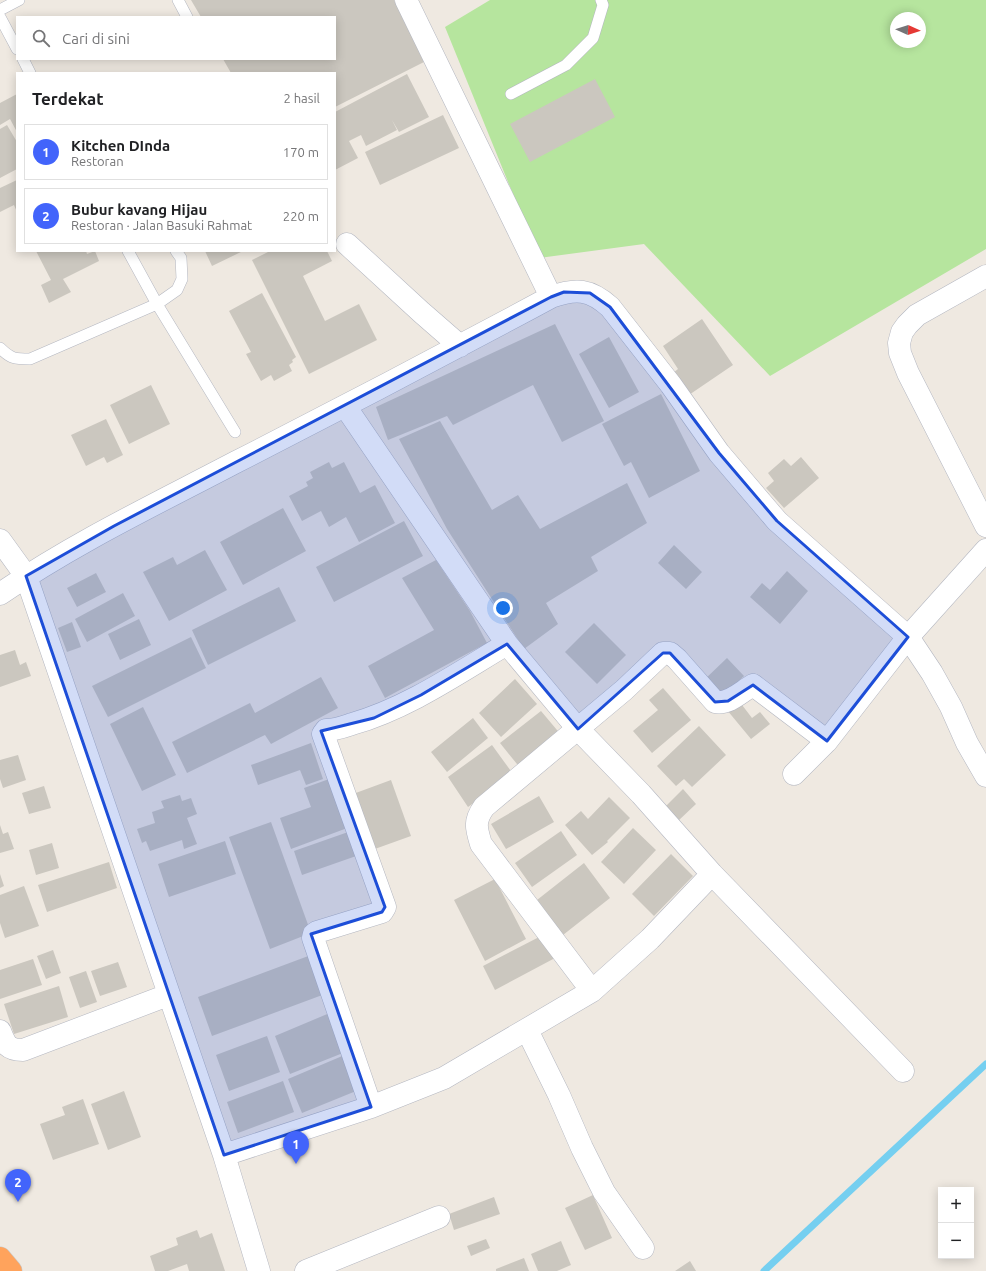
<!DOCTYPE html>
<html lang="id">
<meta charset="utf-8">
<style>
:root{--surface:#fff;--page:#f6f6f6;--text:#202124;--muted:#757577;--line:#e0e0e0;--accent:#4264fb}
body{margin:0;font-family:Ubuntu,sans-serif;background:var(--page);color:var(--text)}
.controls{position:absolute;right:12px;bottom:12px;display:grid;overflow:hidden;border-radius:0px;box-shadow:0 2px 10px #0003}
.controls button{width:36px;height:36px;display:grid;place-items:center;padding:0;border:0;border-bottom:1px solid var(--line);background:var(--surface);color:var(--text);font:20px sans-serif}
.compass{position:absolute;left:890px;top:12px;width:36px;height:36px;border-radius:50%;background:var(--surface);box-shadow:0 2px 10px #0003;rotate:93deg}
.you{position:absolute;left:503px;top:608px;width:14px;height:14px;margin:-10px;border:3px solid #fff;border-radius:50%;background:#1a73e8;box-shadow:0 0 0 6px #1a73e833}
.badge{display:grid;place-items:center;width:26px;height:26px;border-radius:50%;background:var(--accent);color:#fff;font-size:13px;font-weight:700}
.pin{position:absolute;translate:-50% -33px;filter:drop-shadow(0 1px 2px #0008)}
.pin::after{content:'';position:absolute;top:21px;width:14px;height:12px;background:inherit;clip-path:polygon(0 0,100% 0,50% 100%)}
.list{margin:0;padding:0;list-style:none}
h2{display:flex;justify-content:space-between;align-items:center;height:52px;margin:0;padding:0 16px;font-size:17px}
h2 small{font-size:13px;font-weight:400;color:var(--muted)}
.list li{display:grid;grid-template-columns:26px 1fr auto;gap:12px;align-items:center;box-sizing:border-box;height:56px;margin:0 8px 8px;padding:0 8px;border:1px solid var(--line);border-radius:0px}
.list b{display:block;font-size:15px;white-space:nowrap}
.list p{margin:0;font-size:13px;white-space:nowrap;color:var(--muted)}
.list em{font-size:13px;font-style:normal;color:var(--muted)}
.icon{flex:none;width:22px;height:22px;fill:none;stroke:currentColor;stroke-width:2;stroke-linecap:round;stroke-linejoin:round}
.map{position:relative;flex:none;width:986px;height:1271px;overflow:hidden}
.search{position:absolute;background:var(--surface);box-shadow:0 2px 10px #0003;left:16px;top:16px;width:320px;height:44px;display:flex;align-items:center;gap:10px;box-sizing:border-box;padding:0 14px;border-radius:0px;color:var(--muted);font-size:15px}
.panel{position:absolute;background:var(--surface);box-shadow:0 2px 10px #0003;left:16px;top:72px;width:320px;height:180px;border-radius:0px}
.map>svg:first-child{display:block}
.green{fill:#b6e59e;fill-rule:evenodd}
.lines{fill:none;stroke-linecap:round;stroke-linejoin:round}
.stream{stroke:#75cff0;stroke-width:7}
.building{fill:#cbc7bf}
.lane-casing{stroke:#b4b7c1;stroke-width:12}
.street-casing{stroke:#b4b7c1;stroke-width:23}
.highway-casing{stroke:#c9c9c9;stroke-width:23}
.lane{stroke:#fff;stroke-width:11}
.street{stroke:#fff;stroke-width:22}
.highway{stroke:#ffa35c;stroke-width:22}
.marked{fill:#1d4ed8;fill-opacity:0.2;stroke:#1d4ed8;stroke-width:3;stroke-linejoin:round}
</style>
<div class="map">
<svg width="986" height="1271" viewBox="0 0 986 1271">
<rect width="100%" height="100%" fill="#efe9e1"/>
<path class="green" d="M 490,0 L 986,0 L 986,249 L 770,376 L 644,244 L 539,258 L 445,27 ZM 896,18 L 920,18 L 920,42 L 896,42 Z"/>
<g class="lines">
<path class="stream" d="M 764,1271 L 986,1064"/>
</g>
<path class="building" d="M 191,0 L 394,0 L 424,62 L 335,107 L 335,73 L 231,73 L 223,59 L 335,59 L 335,17 L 201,17 Z
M 407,74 L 429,117 L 399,132 L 392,120 L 397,130 L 366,146 L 361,135 L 349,141 L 358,158 L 335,170 L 335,112 Z
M 595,79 L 615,117 L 530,162 L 510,124 Z
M 17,94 L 17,132 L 10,119 L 0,125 L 0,103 Z
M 443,115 L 459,148 L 380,185 L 365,152 Z
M 7,125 L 17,142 L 17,169 L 0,178 L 0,129 Z
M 17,180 L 17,212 L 14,205 L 0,212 L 0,188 Z
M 36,251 L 86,251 L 87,254 L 95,251 L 99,261 L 63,279 L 71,292 L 49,303 L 41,285 L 51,280 Z
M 205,251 L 243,251 L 212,266 Z
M 270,251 L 327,251 L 332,261 L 303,276 L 325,321 L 359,304 L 377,340 L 309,374 L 252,260 Z
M 262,293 L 296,357 L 292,360 L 293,362 L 289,365 L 292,371 L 274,381 L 271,375 L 261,381 L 246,354 L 251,352 L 229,311 Z
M 702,319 L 733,365 L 683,399 L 668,377 L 678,369 L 663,346 Z
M 555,324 L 604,421 L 562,442 L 533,385 L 453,425 L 447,416 L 388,440 L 376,407 Z
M 609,337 L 639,392 L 609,408 L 579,354 Z
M 151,385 L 170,424 L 129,444 L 110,405 Z
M 661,394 L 700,471 L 649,498 L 631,462 L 624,466 L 602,424 Z
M 106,419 L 123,455 L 107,463 L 104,457 L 86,466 L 71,435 Z
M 440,421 L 492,510 L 518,495 L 540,529 L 627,483 L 647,523 L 591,557 L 598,571 L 546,603 L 558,624 L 524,649 L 447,529 L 399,439 Z
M 801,457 L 819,478 L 784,508 L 766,488 L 774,481 L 768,473 L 784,459 L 791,466 Z
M 329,462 L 332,468 L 344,462 L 360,493 L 375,485 L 395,523 L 359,542 L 346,517 L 329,527 L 321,511 L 302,521 L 289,496 L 308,486 L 306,482 L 313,478 L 310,472 Z
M 283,508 L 306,551 L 243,585 L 220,542 Z
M 404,521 L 423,556 L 334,602 L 316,567 Z
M 674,545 L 702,572 L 686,589 L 658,563 Z
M 205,550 L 227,590 L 169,621 L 143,572 L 173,557 L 177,565 Z
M 436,560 L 470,611 L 487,643 L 385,698 L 368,666 L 434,630 L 402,578 Z
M 787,571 L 808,591 L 780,624 L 750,597 L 762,583 L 770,590 Z
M 96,573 L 106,592 L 77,607 L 67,588 Z
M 279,587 L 296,621 L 208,665 L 192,630 Z
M 123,593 L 135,616 L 87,642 L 75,619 Z
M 139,619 L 151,645 L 120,660 L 108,634 Z
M 72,622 L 81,647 L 67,652 L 58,628 Z
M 594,623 L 626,655 L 597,684 L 565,652 Z
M 191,637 L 206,668 L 108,717 L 92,686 Z
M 15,650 L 20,665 L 26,662 L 31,676 L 0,687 L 0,655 Z
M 727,658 L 744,676 L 720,699 L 703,681 Z
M 321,677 L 338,708 L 271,744 L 265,735 L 187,773 L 172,742 L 250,703 L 255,713 Z
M 515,679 L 537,704 L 501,737 L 479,713 Z
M 663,688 L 691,720 L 652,753 L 633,731 L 658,710 L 649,700 Z
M 739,701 L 752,718 L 760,712 L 770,724 L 751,739 L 727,710 Z
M 143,707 L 176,775 L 142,791 L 110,724 Z
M 541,711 L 562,736 L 521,769 L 500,743 Z
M 473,718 L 488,738 L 447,772 L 431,752 Z
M 699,726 L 726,755 L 692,787 L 684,779 L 676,786 L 657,766 Z
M 311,743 L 323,779 L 306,785 L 300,770 L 258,785 L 251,765 Z
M 492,745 L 513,774 L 468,807 L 448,777 Z
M 18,755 L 26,780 L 3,788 L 0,779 L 0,760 Z
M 332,778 L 350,827 L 291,849 L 280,818 L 311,807 L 304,788 Z
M 391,780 L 411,836 L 372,850 L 353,794 Z
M 44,786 L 51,808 L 29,814 L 22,793 Z
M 683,789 L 696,804 L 678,821 L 665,807 Z
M 180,795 L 182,801 L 191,798 L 197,814 L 187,818 L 197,844 L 184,849 L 182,840 L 150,851 L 146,841 L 142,843 L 137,829 L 155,823 L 152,812 L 164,808 L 161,801 Z
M 539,796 L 554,822 L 506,849 L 491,824 Z
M 609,797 L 630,818 L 607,841 L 608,842 L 592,855 L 565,825 L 581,811 L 588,819 Z
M 271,822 L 311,933 L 270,949 L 229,837 Z
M 0,825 L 3,834 L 8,832 L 14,849 L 0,853 Z
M 633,828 L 656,850 L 624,884 L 601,862 Z
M 351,831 L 359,855 L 302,875 L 294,851 Z
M 561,831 L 577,855 L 532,887 L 515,863 Z
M 225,841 L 236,874 L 169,897 L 158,864 Z
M 52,843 L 59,868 L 36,875 L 29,850 Z
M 671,854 L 693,876 L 654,916 L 632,894 Z
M 109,862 L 117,888 L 47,912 L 38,885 Z
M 584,863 L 610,898 L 563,935 L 537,900 Z
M 0,874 L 4,886 L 0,888 Z
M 495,879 L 526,939 L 485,961 L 454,900 Z
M 24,886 L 39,926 L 5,938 L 0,923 L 0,895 Z
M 543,935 L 555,958 L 495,990 L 483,966 Z
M 53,950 L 61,973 L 46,979 L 37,956 Z
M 311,955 L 325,994 L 212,1036 L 198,997 Z
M 33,959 L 42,985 L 0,999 L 0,970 Z
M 118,962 L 127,987 L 100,996 L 91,971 Z
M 86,971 L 97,1002 L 80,1008 L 69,977 Z
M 59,986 L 68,1017 L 14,1034 L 4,1004 Z
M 332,1012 L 348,1051 L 290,1074 L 275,1036 Z
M 267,1036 L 280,1072 L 229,1091 L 216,1055 Z
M 347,1054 L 361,1089 L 302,1113 L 288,1079 Z
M 283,1081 L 294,1112 L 238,1133 L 227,1102 Z
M 124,1091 L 141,1137 L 108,1150 L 91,1104 Z
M 83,1099 L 99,1144 L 53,1160 L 40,1124 L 65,1115 L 62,1107 Z
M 593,1195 L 612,1238 L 585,1250 L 565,1208 Z
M 494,1197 L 500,1214 L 454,1230 L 449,1214 Z
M 197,1230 L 200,1238 L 212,1233 L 225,1271 L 189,1271 L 187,1264 L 168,1271 L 155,1271 L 150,1256 L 178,1245 L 176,1238 Z
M 486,1239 L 490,1248 L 471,1256 L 467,1246 Z
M 561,1241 L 571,1265 L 557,1271 L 538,1271 L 531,1254 Z
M 524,1258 L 529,1271 L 496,1271 L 496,1269 Z
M 690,1261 L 696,1271 L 675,1271 Z"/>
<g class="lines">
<defs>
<path id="lane" d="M 178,0 L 187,17
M 0,10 L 19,0
M 0,17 L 17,49
M 23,59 L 30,73
M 511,94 L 566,65 L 593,38 L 603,5 L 601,0
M 128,251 L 157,304 L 235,432
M 0,348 C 11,359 15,359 30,359 L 157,304 L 177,290 L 182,279 L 181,258 L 176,251"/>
<path id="street" d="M 406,0 L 551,297
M 347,244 L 421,312 L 460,346
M 986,276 L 917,315 L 907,325 L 902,332 L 899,343 L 900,353 L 908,373 L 986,526
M 345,406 L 507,644 L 578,729 L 641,794 L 712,874 L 903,1071
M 0,540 L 26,576 L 224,1155 L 259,1271
M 0,594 C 74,543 156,504 236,462 C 342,408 447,353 551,297 C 576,288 590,289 610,307 L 671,385 L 719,453 L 777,521 L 908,637 L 932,673 L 951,707 L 967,743 L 986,776
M 794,774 L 827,741 L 908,637 L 986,550
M 592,991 L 481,844 C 476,828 474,821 484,807 L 624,690 L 663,653 L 670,653 L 677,659 L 715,702 C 729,705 742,691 753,685 L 827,741
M 527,1030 L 559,1095 L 582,1148 L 604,1192 L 643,1248
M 0,1031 C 5,1044 7,1050 23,1050 L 168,995
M 371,1107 L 313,938 L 314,934 L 317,932 L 382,912 L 385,907 L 323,734 L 326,730 C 335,730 343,727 352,724 C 408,708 458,673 507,644
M 224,1155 L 371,1107 L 444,1078 L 592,991 L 650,939 L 712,874
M 306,1271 L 439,1217"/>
<path id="highway" d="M 0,1258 L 11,1271"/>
</defs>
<use href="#lane" class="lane-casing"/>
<use href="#street" class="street-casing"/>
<use href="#highway" class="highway-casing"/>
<use href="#lane" class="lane"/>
<use href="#street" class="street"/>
<use href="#highway" class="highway"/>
</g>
<path class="marked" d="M 564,292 L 590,293 L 610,307 L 719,453 L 777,521 L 908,637 L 827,741 L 753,685 L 728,701 L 715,702 L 670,653 L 663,653 L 578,729 L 507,644 L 421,695 L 374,718 L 321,731 L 385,907 L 382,912 L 311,934 L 371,1107 L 224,1155 L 26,576 L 114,526 L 551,297 Z"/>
</svg>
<div class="controls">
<button>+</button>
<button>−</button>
</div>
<svg class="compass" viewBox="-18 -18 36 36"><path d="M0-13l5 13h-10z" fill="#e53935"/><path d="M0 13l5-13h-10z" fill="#757577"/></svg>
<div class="you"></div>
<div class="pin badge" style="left:296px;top:1164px">1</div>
<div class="pin badge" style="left:18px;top:1202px">2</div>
<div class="search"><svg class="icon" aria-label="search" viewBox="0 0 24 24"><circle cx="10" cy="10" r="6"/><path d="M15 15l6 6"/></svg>Cari di sini</div>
<section class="panel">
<h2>Terdekat<small>2 hasil</small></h2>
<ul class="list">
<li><span class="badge">1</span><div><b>Kitchen DInda</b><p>Restoran</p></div><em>170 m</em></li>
<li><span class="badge">2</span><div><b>Bubur kavang Hijau</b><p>Restoran · Jalan Basuki Rahmat</p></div><em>220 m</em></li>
</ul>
</section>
</div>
